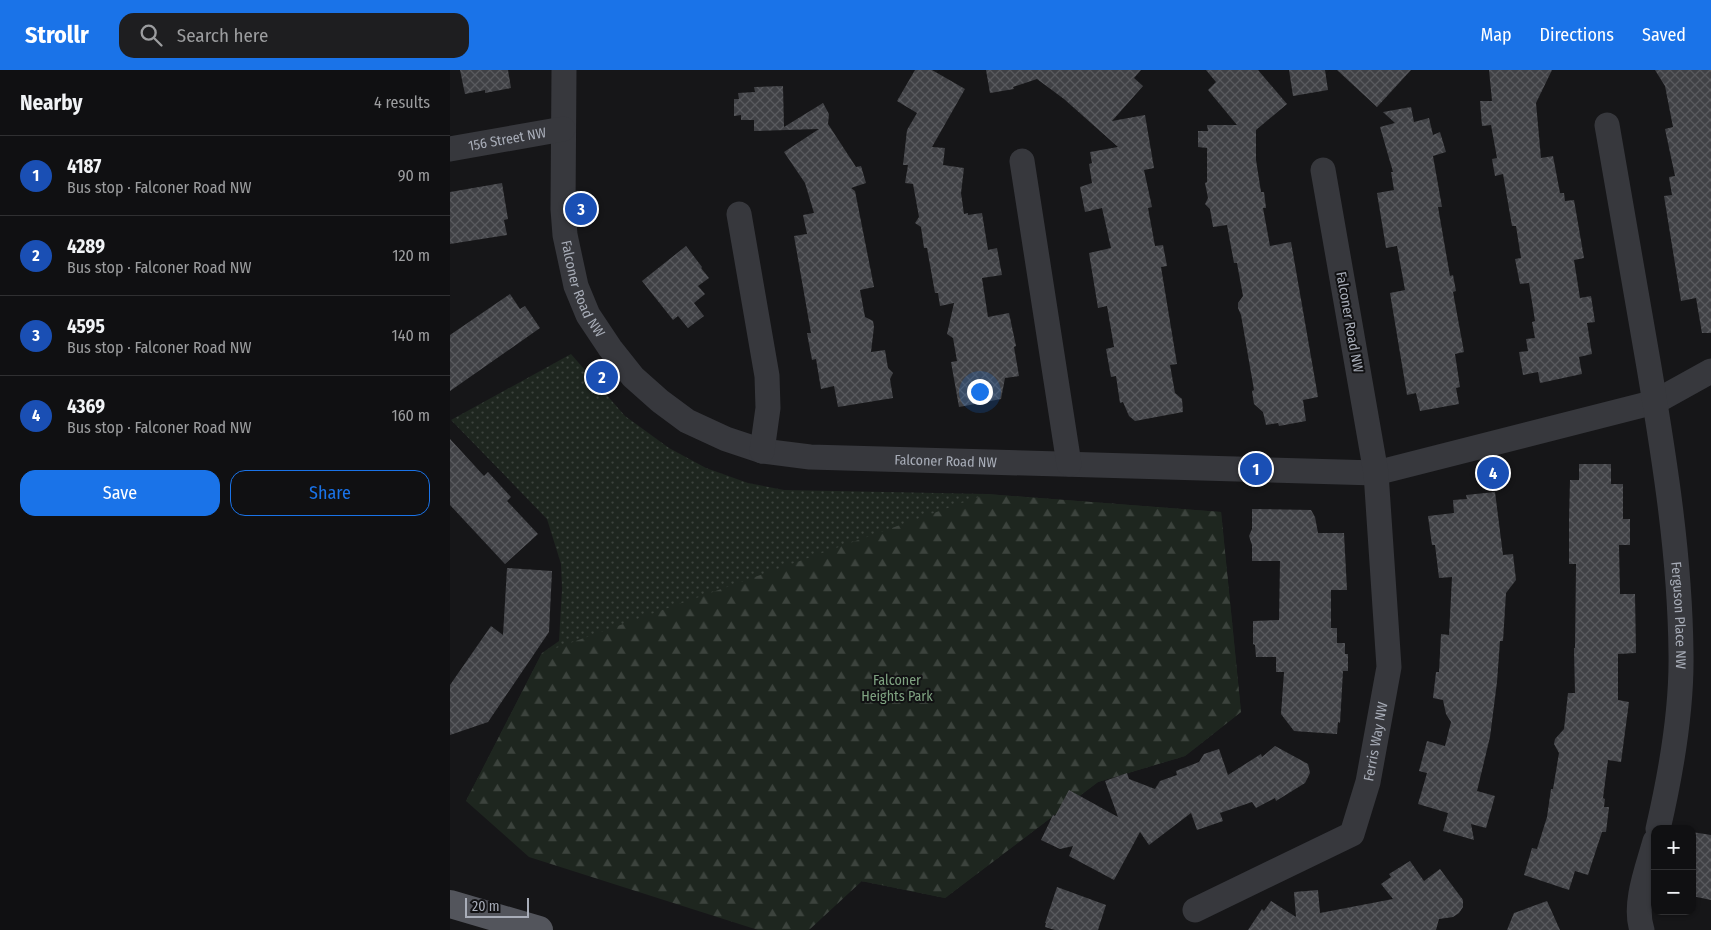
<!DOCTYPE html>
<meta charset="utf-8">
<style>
:root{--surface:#101012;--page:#1e1e20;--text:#f1f3f6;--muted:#9c9d9f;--line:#303032;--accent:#1a73e8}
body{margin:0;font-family:"Fira Sans Condensed",sans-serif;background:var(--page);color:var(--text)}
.controls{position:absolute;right:15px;bottom:15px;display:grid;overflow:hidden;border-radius:10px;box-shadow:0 1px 4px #0004}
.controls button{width:45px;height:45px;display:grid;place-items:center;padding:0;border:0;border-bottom:1px solid var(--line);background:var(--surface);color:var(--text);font:25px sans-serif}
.scale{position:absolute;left:15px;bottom:12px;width:64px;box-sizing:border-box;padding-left:5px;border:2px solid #a8adb8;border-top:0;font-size:14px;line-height:18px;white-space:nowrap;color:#a8adb8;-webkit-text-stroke:4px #111113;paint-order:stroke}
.you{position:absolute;left:529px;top:321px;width:18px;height:18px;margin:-12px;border:4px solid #fff;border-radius:50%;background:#1a73e8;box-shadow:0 0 0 8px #1a73e833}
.badge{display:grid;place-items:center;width:32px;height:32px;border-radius:50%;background:var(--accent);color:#fff;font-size:16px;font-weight:700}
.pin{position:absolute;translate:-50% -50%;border:2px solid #fff;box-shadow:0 1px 5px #0006}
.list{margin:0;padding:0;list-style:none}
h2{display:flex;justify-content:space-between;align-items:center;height:65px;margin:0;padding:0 20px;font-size:21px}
h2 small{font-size:16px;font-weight:400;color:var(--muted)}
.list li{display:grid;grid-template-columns:32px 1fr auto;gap:15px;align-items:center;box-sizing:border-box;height:80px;padding:0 20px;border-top:1px solid var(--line)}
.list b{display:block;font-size:19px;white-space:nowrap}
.list p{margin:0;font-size:16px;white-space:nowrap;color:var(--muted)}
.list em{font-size:16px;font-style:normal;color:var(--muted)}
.actions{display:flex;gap:10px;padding:15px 20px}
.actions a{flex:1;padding:11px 0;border:1px solid var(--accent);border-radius:15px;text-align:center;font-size:18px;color:var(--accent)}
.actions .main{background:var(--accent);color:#fff}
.icon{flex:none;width:28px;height:28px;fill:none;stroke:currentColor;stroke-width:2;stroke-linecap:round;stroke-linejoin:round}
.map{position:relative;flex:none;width:1261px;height:860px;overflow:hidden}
header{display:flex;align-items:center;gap:30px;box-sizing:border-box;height:70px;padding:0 25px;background:var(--accent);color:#fff}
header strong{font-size:24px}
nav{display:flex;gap:28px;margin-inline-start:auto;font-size:18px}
.search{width:350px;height:45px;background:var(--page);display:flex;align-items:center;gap:12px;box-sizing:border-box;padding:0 18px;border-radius:15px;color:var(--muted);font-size:19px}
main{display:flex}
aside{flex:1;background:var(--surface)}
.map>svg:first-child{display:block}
.green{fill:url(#green-dots)}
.forest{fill:url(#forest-firs)}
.building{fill:url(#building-cross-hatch)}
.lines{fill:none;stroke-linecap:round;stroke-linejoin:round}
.minor{stroke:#37383d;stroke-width:25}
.major{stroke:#53555c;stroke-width:28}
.labels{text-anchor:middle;stroke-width:4;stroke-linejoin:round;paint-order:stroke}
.street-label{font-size:14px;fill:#a8adb8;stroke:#111113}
.park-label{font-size:14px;fill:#7fa381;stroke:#111113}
</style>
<header>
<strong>Strollr</strong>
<div class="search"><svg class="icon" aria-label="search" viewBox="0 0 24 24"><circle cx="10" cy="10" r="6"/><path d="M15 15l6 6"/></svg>Search here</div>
<nav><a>Map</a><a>Directions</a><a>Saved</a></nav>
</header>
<main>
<aside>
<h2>Nearby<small>4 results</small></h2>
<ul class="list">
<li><span class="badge" style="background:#1a4fb4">1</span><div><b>4187</b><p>Bus stop · Falconer Road NW</p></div><em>90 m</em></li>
<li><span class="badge" style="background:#1a4fb4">2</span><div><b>4289</b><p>Bus stop · Falconer Road NW</p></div><em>120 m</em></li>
<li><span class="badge" style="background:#1a4fb4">3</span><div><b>4595</b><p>Bus stop · Falconer Road NW</p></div><em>140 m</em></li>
<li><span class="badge" style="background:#1a4fb4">4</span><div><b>4369</b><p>Bus stop · Falconer Road NW</p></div><em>160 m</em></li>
</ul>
<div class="actions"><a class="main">Save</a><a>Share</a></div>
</aside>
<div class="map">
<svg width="1261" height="860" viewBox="0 0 1261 860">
<defs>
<pattern id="green-dots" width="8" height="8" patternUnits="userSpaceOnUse" patternTransform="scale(1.25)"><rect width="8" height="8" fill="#1e261f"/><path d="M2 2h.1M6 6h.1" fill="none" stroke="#3c433d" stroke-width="1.8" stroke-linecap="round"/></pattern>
<pattern id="forest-firs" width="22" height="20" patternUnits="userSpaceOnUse" patternTransform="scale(1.25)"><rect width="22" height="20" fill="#1e261f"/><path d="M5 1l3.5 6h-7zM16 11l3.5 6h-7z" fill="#3c433d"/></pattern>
<pattern id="building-cross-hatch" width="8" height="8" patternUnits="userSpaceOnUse" patternTransform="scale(1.25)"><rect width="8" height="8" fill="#404145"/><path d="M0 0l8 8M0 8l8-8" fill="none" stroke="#595a5e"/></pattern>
</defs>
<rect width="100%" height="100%" fill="#161618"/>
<path class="green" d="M 121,284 L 175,346 L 219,378 L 256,398 L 298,413 L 334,420 L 537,424 L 771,442 L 791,642 L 735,686 L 648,712 L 495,828 L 16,731 L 92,583 L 109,571 L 112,519 L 111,494 L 97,449 L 1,350 Z"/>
<path class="forest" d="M 537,424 L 771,442 L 791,642 L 735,686 L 648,712 L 495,828 L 412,811 L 359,860 L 308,860 L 79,787 L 16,731 L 92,583 Z"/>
<path class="building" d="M 10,0 L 58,0 L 61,18 L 35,23 L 35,20 L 15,24 Z
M 465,0 L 482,0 L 515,19 L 482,77 L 495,78 L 493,95 L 514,98 L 511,123 L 514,144 L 518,143 L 518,145 L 532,143 L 538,180 L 547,178 L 552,205 L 532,208 L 538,247 L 559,243 L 566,276 L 564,277 L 569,306 L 555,308 L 551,329 L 509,337 L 501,292 L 507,291 L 503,268 L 497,264 L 504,233 L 490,236 L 488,223 L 485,223 L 477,178 L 474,178 L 471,157 L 465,153 L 469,147 L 463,114 L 455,113 L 458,95 L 453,95 L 457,60 L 467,43 L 447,31 Z
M 536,0 L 691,0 L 684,8 L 693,16 L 662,51 L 695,45 L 704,98 L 694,100 L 702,137 L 698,138 L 705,176 L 713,175 L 717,196 L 711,197 L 727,294 L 720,295 L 725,323 L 732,329 L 733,342 L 685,351 L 679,346 L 673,332 L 670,333 L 666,306 L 661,307 L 656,279 L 664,277 L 657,236 L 648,238 L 639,183 L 661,178 L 652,138 L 635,142 L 630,117 L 642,113 L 639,94 L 642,93 L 640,82 L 668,77 L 614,29 L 587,9 L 563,17 L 564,19 L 540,23 Z
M 756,0 L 808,0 L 837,34 L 806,60 L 806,90 L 811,122 L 814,122 L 816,138 L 813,138 L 820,176 L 841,172 L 868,327 L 853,330 L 856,351 L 829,356 L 828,353 L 816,355 L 813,342 L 804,334 L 802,321 L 804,320 L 791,245 L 788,238 L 788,233 L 793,226 L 787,193 L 784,193 L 777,155 L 763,157 L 760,139 L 755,134 L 758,128 L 755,113 L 757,112 L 757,78 L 748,77 L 748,61 L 758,61 L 757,55 L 787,55 L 758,20 L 766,12 Z
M 839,0 L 875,0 L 878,20 L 843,26 Z
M 887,0 L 961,0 L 927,37 Z
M 1039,0 L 1102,0 L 1086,33 L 1091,88 L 1103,86 L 1110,123 L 1114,123 L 1115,131 L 1124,130 L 1134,188 L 1124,190 L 1130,228 L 1141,226 L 1145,252 L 1137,253 L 1142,284 L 1129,287 L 1132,304 L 1090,313 L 1088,302 L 1073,305 L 1069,282 L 1078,281 L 1076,269 L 1085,268 L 1082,252 L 1085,251 L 1079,213 L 1070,214 L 1065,189 L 1071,188 L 1066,156 L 1062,156 L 1053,104 L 1045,106 L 1042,89 L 1047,88 L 1041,55 L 1032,56 L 1030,31 L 1042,31 Z
M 1205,0 L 1261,0 L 1261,263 L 1252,263 L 1246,228 L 1231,231 L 1214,126 L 1222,125 L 1219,107 L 1225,106 L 1215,59 L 1223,57 L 1215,16 Z
M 333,16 L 334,57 L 373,33 L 379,44 L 378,54 L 406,97 L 411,96 L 416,113 L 401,118 L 405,121 L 424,217 L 410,220 L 415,247 L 423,251 L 424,257 L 421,282 L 435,280 L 438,298 L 443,303 L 440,309 L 443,328 L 388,337 L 384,316 L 371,319 L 366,289 L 362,290 L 357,263 L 361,263 L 344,166 L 357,164 L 353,145 L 364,143 L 355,113 L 334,82 L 369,59 L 304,61 L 304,50 L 291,50 L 291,45 L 284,46 L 284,29 L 289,29 L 288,23 L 305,22 L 304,17 Z
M 961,37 L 964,52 L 979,48 L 983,65 L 990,62 L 996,82 L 983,86 L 992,137 L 988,137 L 1000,206 L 1003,205 L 1006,221 L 1003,222 L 1014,282 L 1005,284 L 1010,317 L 1006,318 L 1009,334 L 970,341 L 966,323 L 957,325 L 940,223 L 955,220 L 947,176 L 936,178 L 927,123 L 944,120 L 941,102 L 943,102 L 930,57 L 945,53 L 933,42 Z
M 52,113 L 58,149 L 54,150 L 57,165 L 0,174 L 0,122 Z
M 236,176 L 252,197 L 251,198 L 259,208 L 248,216 L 255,224 L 244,233 L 254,246 L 238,258 L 228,246 L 223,250 L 192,211 Z
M 60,224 L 70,239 L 75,236 L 90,258 L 0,321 L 0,265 Z
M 0,369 L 34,406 L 38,402 L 61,427 L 57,431 L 88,464 L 55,494 L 0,435 Z
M 1129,394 L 1161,394 L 1161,414 L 1173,414 L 1173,449 L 1180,449 L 1180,475 L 1169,475 L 1170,524 L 1185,524 L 1186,583 L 1168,584 L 1168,630 L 1179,632 L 1171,692 L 1158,690 L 1153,728 L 1155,729 L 1154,737 L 1159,737 L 1156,762 L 1152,762 L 1138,805 L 1125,801 L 1119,820 L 1074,805 L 1082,778 L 1087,779 L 1097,747 L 1101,719 L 1103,719 L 1109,683 L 1104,674 L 1105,669 L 1114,659 L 1118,623 L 1125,623 L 1124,578 L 1125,578 L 1126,494 L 1119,494 L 1119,449 L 1120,410 L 1129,410 Z
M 1045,422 L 1053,485 L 1063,484 L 1066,510 L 1056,523 L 1053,571 L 1050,571 L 1047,612 L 1040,667 L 1027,721 L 1045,726 L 1036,758 L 1021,754 L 1024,770 L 993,761 L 998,743 L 968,734 L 977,703 L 969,701 L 977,671 L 995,676 L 1001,652 L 996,644 L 993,630 L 983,628 L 986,602 L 989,602 L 991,564 L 999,565 L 1002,507 L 989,508 L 985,475 L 982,475 L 978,446 L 1004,443 L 1003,430 L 1017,429 L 1016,425 Z
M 802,439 L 861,440 L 865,447 L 868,463 L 894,463 L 897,520 L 881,520 L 881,558 L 887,558 L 887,573 L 895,573 L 895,584 L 898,584 L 898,601 L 893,601 L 890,653 L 888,652 L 887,664 L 844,661 L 831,644 L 834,602 L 826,602 L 826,587 L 806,587 L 805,575 L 803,574 L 803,551 L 829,550 L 830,491 L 802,491 L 802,475 L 799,466 L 802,459 Z
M 57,498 L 102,501 L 99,562 L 38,652 L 0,665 L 0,615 L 41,556 L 53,565 Z
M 825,676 L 858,694 L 860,703 L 855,713 L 826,731 L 825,728 L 806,738 L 802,732 L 770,743 L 773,751 L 747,760 L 741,743 L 699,775 L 690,762 L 664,810 L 619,786 L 623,776 L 610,779 L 591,770 L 603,745 L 605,746 L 619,720 L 668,747 L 655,711 L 677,703 L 679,709 L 705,719 L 710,711 L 727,705 L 726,701 L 749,692 L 754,684 L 769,679 L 778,705 L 811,684 L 812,687 Z
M 1242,762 L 1261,765 L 1261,830 L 1242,826 Z
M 960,791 L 974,811 L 990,799 L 1013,830 L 1013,837 L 1009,843 L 1003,847 L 989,849 L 986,860 L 798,860 L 812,839 L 814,841 L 821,831 L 846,847 L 844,822 L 868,820 L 870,843 L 943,829 L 931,814 L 941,807 L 939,804 Z
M 607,817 L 656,835 L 648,860 L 605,860 L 595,857 L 596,853 L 595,853 Z
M 1097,831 L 1110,860 L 1057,860 L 1064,843 Z"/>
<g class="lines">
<g class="minor">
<path id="s1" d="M 114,0 L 113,139 L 115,165 L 126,216 L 138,245 L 160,278 L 183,307 L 210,331 L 237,351 L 276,369 L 312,381 L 360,387 L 926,403 L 1205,332 L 1261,301"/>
<path id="s2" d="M 1157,55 C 1171,135 1185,216 1199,297 C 1215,392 1230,487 1231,583 C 1232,640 1221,703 1208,759"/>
<path id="s3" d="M 0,79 L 113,59"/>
<path d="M 572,91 L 619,394"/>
<path d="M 289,144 L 317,306 L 318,338 L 312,381"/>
<path id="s4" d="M 745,840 L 902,764 L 918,712 L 939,597 L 926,403 L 873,100"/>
<path d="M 1192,860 C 1183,834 1198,797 1205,771"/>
</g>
<path class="major" d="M 0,834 L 89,860"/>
</g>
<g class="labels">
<g class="street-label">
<text dy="5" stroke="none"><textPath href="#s3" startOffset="58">156 Street NW</textPath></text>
<text dy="5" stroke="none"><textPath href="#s1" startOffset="222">Falconer Road NW</textPath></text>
<text transform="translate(900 252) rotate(80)" y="5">Falconer Road NW</text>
<text dy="5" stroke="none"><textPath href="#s1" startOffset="660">Falconer Road NW</textPath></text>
<text dy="5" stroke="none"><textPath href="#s2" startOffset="496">Ferguson Place NW</textPath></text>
<text dy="5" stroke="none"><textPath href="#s4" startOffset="270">Ferris Way NW</textPath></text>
</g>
<g class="park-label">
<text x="447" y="615">Falconer<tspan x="447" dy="16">Heights Park</tspan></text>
</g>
</g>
</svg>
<div class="controls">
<button>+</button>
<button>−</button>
</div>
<div class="scale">20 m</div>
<div class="you"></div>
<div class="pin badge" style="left:806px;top:399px;background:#1a4fb4">1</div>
<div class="pin badge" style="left:152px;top:307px;background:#1a4fb4">2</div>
<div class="pin badge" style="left:131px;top:139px;background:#1a4fb4">3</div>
<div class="pin badge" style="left:1043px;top:403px;background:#1a4fb4">4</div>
</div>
</main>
